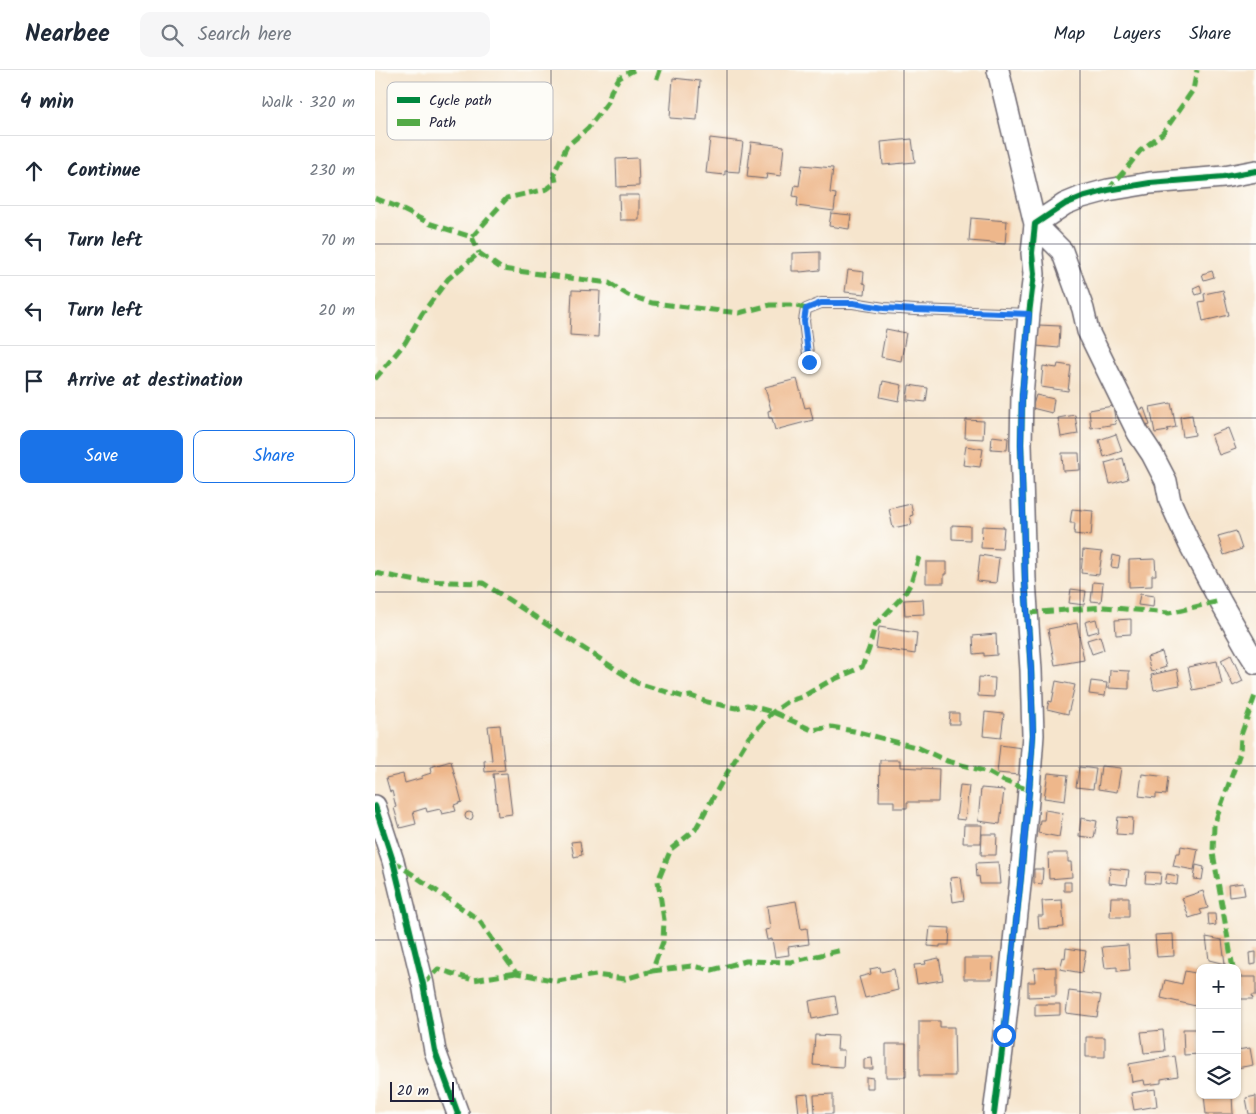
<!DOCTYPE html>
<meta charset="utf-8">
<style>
:root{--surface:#fff;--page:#f6f6f7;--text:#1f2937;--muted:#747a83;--line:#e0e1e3;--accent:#1a73e8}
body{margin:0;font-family:Kalam,sans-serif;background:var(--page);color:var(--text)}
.controls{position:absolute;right:15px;bottom:15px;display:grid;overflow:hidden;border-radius:10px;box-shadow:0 1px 4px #0004}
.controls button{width:45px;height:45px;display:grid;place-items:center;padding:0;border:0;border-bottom:1px solid var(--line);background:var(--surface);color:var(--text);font:25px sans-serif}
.scale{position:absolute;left:15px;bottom:12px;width:64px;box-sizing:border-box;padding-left:5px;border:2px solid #22223b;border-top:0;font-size:14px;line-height:18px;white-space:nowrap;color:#22223b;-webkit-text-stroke:4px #fdfcf7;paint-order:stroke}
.stop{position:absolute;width:15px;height:15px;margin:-11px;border:4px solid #1a73e8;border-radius:50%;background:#fff}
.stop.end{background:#1a73e8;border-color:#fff;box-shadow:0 1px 5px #0008}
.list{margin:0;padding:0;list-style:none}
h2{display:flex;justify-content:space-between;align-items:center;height:65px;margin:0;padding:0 20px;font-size:21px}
h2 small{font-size:16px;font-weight:400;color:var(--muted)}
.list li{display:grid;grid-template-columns:32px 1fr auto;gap:15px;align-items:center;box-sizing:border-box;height:70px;padding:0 20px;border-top:1px solid var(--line)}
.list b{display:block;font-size:19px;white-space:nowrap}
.list em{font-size:16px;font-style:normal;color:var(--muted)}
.actions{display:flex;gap:10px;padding:15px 20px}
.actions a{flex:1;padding:11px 0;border:1px solid var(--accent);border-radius:10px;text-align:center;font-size:18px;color:var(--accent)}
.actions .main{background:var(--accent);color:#fff}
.icon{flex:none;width:28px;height:28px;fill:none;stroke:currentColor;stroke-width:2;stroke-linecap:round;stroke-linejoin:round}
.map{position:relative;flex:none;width:881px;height:1044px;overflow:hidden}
header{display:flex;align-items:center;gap:30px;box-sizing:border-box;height:70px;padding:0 25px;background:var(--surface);border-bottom:1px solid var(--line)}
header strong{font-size:24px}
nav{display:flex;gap:28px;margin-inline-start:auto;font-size:18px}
.search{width:350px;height:45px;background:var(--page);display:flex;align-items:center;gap:12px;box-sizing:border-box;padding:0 18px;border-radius:10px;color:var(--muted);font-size:19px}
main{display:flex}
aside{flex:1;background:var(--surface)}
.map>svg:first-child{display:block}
.building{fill:#eeb78b}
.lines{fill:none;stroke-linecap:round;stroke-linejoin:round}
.service-casing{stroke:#6c666e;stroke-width:12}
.minor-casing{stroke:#6c666e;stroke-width:24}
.service{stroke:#fff;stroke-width:10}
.minor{stroke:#fff;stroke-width:21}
.quiet{stroke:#53aa46;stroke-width:5;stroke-dasharray:10 5;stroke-linecap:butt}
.cycleway-casing{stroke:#fdfcf7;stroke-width:9}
.cycleway{stroke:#00873e;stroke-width:6}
.route{stroke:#1a73e8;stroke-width:6}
.grid{fill:none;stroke:#22223b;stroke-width:1;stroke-opacity:0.55}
.key{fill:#fdfcf7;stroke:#bbbbbf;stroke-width:1}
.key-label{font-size:14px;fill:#22223b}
</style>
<header>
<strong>Nearbee</strong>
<div class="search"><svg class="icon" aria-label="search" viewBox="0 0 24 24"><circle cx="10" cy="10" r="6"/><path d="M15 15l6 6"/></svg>Search here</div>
<nav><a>Map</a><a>Layers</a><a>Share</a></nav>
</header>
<main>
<aside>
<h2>4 min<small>Walk · 320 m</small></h2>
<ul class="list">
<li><svg class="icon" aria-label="ahead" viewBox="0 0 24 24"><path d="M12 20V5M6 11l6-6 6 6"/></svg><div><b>Continue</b></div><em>230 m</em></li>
<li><svg class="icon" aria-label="left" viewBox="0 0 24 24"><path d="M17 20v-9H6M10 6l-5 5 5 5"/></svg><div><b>Turn left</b></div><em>70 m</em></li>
<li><svg class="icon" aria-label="left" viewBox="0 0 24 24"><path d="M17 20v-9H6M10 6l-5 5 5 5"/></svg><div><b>Turn left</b></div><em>20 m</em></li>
<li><svg class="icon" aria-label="arrive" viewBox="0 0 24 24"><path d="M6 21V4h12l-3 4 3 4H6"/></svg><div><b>Arrive at destination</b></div></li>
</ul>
<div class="actions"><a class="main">Save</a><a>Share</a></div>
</aside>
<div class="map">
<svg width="881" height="1044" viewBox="0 0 881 1044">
<rect width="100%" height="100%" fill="#fdfcf7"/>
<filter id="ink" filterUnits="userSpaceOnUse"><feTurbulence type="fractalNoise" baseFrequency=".02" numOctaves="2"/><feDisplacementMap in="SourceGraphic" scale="10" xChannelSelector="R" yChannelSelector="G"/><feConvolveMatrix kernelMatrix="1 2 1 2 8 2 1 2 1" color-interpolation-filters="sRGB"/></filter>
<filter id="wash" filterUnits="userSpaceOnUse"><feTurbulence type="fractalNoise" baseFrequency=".0096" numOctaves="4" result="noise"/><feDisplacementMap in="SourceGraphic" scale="20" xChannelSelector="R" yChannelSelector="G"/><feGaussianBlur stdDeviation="1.12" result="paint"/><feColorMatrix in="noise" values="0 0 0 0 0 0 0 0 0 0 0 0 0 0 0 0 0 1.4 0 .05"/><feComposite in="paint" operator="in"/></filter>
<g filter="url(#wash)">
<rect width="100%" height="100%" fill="#f6e5cd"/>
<g id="blocks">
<path class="building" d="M 298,8 L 325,11 L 322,50 L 295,48 Z
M 335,68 L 368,72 L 364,102 L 350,101 L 350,105 L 331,103 Z
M 537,69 L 540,92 L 508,95 L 506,72 Z
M 376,72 L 409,76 L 406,106 L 392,104 L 391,109 L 372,107 Z
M 263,88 L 264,116 L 242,117 L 241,89 Z
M 427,95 L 458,98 L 455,123 L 461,124 L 459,141 L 422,136 L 423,127 L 418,126 L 420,115 L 424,116 Z
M 244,125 L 264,125 L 264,150 L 245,150 Z
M 456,143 L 476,145 L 474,159 L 454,156 Z
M 596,148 L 632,151 L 630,174 L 594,171 Z
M 445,182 L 445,200 L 425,202 L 425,201 L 417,201 L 417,183 Z
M 473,200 L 489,202 L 488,213 L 491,214 L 490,224 L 470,222 Z
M 837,201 L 839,207 L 829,210 L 827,204 Z
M 825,215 L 827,223 L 821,225 L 818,218 Z
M 197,220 L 225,221 L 223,267 L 195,265 Z
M 848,220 L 854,245 L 828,251 L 824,232 L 830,231 L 829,224 Z
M 663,255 L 685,256 L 684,278 L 661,276 Z
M 511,259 L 531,263 L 526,291 L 506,287 Z
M 683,294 L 696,296 L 693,321 L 666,317 L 668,296 L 682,298 Z
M 422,309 L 430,338 L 435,337 L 438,350 L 400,360 L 397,348 L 394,348 L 393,341 L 396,340 L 390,317 Z
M 508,311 L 527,315 L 524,331 L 505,327 Z
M 534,315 L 553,318 L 551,332 L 532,330 Z
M 661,325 L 679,329 L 677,343 L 657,338 Z
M 796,333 L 801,357 L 792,359 L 793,361 L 780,363 L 775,337 Z
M 738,336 L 741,354 L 716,358 L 714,340 Z
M 769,338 L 775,355 L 767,358 L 761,341 Z
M 700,345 L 703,364 L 686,367 L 683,348 Z
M 817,345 L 820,365 L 808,367 L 805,347 Z
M 591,350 L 609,351 L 608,369 L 590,368 Z
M 853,358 L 861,379 L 844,385 L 836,365 Z
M 741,364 L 747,381 L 729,387 L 724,370 Z
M 617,366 L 633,368 L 632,380 L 616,379 Z
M 591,376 L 608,379 L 605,397 L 588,395 Z
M 687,383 L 704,383 L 705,400 L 688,401 Z
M 748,388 L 753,409 L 735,414 L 730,393 Z
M 536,434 L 538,445 L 535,446 L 537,454 L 518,458 L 514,439 Z
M 697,439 L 718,441 L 716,466 L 699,464 L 700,453 L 695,453 Z
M 577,455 L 595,456 L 595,470 L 577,469 Z
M 607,456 L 629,457 L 627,479 L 606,478 Z
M 861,461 L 867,479 L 849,485 L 843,466 Z
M 708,480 L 727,482 L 724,505 L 706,503 Z
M 605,485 L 624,488 L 621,513 L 602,511 Z
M 738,485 L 745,487 L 743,498 L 736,497 Z
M 780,489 L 781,505 L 777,505 L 777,516 L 754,517 L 754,490 Z
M 551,492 L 572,492 L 572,504 L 569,504 L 569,513 L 551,513 Z
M 718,512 L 728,513 L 726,532 L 716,531 Z
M 696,519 L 711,521 L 709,535 L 694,533 Z
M 765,524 L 779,526 L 778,537 L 763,535 Z
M 548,529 L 549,544 L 530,545 L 529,530 Z
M 721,549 L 724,561 L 713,564 L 710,552 Z
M 756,549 L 756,564 L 741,565 L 740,550 Z
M 702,553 L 709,590 L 680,595 L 673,559 Z
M 504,557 L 542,563 L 540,584 L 501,578 Z
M 621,564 L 622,585 L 609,586 L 609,583 L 599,584 L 598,566 Z
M 725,566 L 729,580 L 717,584 L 712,570 Z
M 787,582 L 791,597 L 776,602 L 772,587 Z
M 856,585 L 868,611 L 858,616 L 846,590 Z
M 842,591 L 847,614 L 818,620 L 813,597 Z
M 802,599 L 805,615 L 779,620 L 776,605 Z
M 735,600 L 754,601 L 754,619 L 734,618 Z
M 604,607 L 620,608 L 619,627 L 603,626 Z
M 681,611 L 700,615 L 693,644 L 672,639 L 674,631 L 677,632 Z
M 716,611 L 732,613 L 730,626 L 714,624 Z
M 610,642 L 629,644 L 626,668 L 608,666 Z
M 575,643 L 584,643 L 584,654 L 574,654 Z
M 125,655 L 130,700 L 110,702 L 109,691 L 117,690 L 113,656 Z
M 625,675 L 647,678 L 644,705 L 622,703 Z
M 505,690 L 525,690 L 525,697 L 564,699 L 563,732 L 532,732 L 532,738 L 519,738 L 519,731 L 504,731 Z
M 76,691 L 87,732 L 79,735 L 81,741 L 67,744 L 65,739 L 52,742 L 51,738 L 38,742 L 41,754 L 25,758 L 19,738 L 21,737 L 17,721 L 15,722 L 11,708 L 28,704 L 30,713 L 47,708 L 47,706 L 56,703 L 55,697 Z
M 726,696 L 746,698 L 742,722 L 723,719 Z
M 704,697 L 721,699 L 718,719 L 701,717 Z
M 132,703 L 137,744 L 123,746 L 118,704 Z
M 673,703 L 693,705 L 690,731 L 669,728 Z
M 767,704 L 793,707 L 791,725 L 781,724 L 781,728 L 764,726 Z
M 585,715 L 594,716 L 590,750 L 581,749 Z
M 606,718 L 629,720 L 625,754 L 603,751 Z
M 670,740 L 688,743 L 684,767 L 663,763 L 665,750 L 669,750 Z
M90 746a4 4 0 1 1 8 0a4 4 0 1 1-8 0Z
M 743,747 L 758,748 L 757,765 L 741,764 Z
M 706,748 L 722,751 L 719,768 L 704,766 Z
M 589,755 L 607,755 L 606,773 L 588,773 Z
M 607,764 L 622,764 L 621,785 L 606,785 Z
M 205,771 L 207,785 L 199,787 L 196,772 Z
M 806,776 L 823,779 L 819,800 L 798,796 L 801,783 L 805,783 Z
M 673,783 L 693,783 L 693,792 L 696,792 L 697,807 L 674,809 Z
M 623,792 L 625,814 L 605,814 L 604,806 L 602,807 L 601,793 Z
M 821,795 L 829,797 L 827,810 L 819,809 Z
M 735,798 L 754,800 L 752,815 L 734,813 Z
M 659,799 L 668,799 L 667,814 L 659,813 Z
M 771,802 L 786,803 L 785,814 L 770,813 Z
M 792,804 L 803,806 L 802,815 L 790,813 Z
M 586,807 L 589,830 L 578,832 L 575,808 Z
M 689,812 L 696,812 L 696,821 L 689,821 Z
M 868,813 L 870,825 L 854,827 L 853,815 Z
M 828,821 L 833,838 L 825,840 L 827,844 L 814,848 L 807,828 Z
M 736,827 L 754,827 L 754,847 L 735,847 Z
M 687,830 L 689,857 L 664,859 L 663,846 L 668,846 L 667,831 Z
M 421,831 L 426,859 L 432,858 L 434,874 L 413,877 L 414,885 L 400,887 L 397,869 L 392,870 L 390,860 L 395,859 L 392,836 Z
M 833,844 L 840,844 L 841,855 L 834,856 Z
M 555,857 L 575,858 L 574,875 L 565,875 L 565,877 L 553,876 Z
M 798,864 L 799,886 L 782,887 L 780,865 Z
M 831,867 L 847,870 L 850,894 L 834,890 Z
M 753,875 L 755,900 L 742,901 L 742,897 L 730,898 L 727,877 Z
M 691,878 L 711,881 L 707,903 L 685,899 L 688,887 L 690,888 Z
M 881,882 L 881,894 L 875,895 L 874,883 Z
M 564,888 L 568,910 L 542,914 L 539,895 L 551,894 L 550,891 Z
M 589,888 L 618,888 L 617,909 L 589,909 Z
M 505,897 L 506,902 L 519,899 L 523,920 L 490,928 L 484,907 L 496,904 L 495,899 Z
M 681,897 L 681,926 L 653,927 L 653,912 L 660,912 L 659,898 Z
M 810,901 L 825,904 L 825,937 L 786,928 L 790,910 L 807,914 Z
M 863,907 L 881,907 L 881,925 L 877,925 L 878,929 L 864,929 Z
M 694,921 L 726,925 L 722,947 L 691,943 Z
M 460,926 L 463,944 L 437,949 L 434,931 Z
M 660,934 L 685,934 L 685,945 L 660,946 Z
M 544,951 L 565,951 L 565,957 L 579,957 L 580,1006 L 544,1006 Z
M 808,959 L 825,959 L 825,984 L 809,985 Z
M 788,960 L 790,981 L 769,983 L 766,962 Z
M 440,965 L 463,966 L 462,980 L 469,980 L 468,997 L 438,995 Z
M 711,967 L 730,967 L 730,987 L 711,987 Z
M 511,974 L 531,974 L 531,1007 L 511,1007 Z
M 875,978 L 878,995 L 862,998 L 862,980 Z
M 800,986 L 803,1006 L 786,1009 L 786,1013 L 770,1015 L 769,1010 L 757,1012 L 754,994 Z
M 497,988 L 498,999 L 489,999 L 489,989 Z
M 491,1007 L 498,1008 L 498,1018 L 491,1018 Z
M 780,1019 L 782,1036 L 759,1040 L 756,1023 Z
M 433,1024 L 435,1044 L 424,1044 L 422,1025 Z
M 458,1024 L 458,1044 L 440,1044 L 439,1025 Z
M 829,1025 L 857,1025 L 858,1044 L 831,1044 Z
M 881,1026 L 881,1044 L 874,1044 L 871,1028 Z"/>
</g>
</g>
<g filter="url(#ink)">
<use href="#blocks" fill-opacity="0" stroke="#6c666e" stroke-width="1"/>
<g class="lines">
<defs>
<path id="service" d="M 434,292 L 429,251 L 431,239 L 446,233 L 478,233 L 509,238 L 540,240 L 654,244"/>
<path id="minor" d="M 623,0 L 660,154 L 687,181 L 708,239 L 713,261 L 763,363 L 777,384 L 791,411 L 795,431 L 814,473 L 845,531 L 874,582 L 881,593
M 0,736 L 18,791 L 48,914 L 60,981 L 83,1044
M 619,1044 L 629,965 L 646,806 L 654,720 L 658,665 L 656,600 L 650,510 L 646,374 L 647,326 L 654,244 L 659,204 L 657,183 L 660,154 L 690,134 L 707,127 L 733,120 L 775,113 L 849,107 L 881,101"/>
</defs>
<use href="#service" class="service-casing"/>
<use href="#minor" class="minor-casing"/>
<use href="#service" class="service"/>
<use href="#minor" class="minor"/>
<path class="quiet" d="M 282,9 L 285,0
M 733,120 L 751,99 L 765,81 L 788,63 L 818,20 L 822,0
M 0,128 L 20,136 L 56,154 L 97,167 L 104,183
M 97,167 L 132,128 L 172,119 L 181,112 L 179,103 L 192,76 L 213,58 L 233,32 L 236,21 L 244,8 L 259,0
M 0,309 L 30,273 L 47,244 L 73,209 L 104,183 L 127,199 L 234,213 L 253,225 L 277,233 L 364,243 L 395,235 L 420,235 L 431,239
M 0,503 L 42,511 L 108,513 L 262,613 L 309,627 L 316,626 L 332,632 L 361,638 L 372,635 L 398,642 L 437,660 L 456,657 L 479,661 L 544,678 L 572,691 L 613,702 L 629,711 L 654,720
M 653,543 L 729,537 L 794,543 L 845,531
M 18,791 L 104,850 L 141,903 L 182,911 L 221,905 L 250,909 L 277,901 L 288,872 L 289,850 L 283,811 L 296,779 L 320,760 L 349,708 L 374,667 L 398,642 L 414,631 L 427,627 L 453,612 L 487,597 L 494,579 L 500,555 L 529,525 L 536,513 L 544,487
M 858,898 L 838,783 L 839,755 L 865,683 L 866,665 L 881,623
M 277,901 L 317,896 L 337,900 L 371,891 L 416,892 L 467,880
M 48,914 L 63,899 L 98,910 L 141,903"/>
<defs>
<path id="cycleway" d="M 0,736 L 18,791 L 48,914 L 60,981 L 83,1044
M 619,1044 L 629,965 L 646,806 L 654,720 L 658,665 L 656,600 L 650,510 L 646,374 L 647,326 L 654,244 L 659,204 L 657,183 L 660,154 L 690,134 L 707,127 L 733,120 L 775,113 L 849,107 L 881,101"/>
</defs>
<use href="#cycleway" class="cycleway-casing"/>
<use href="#cycleway" class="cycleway"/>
</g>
</g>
<g class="lines" filter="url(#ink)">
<path class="route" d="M 434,292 L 429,251 L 431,239 L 446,233 L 478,233 L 509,238 L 540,240 L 654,244 L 647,326 L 646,374 L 650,510 L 656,600 L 658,665 L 654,720 L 646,806 L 629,965"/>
</g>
<path class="grid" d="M 176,0 L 176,1044M 352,0 L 352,1044M 529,0 L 529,1044M 705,0 L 705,1044M 0,174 L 881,174M 0,348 L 881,348M 0,522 L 881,522M 0,696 L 881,696M 0,870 L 881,870"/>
<rect x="12" y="12" width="166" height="58" rx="8" class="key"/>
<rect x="22" y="27" width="23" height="6" fill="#00873e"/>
<rect x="22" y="49" width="23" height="7" fill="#53aa46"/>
<g class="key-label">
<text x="54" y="35">Cycle path</text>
<text x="54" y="57">Path</text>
</g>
</svg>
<div class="controls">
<button>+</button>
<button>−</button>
<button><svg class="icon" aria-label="layers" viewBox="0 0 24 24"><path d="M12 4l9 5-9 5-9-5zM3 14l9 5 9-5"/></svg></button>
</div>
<div class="scale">20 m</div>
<div class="stop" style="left:629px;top:965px"></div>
<div class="stop end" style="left:434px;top:292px"></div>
</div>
</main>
